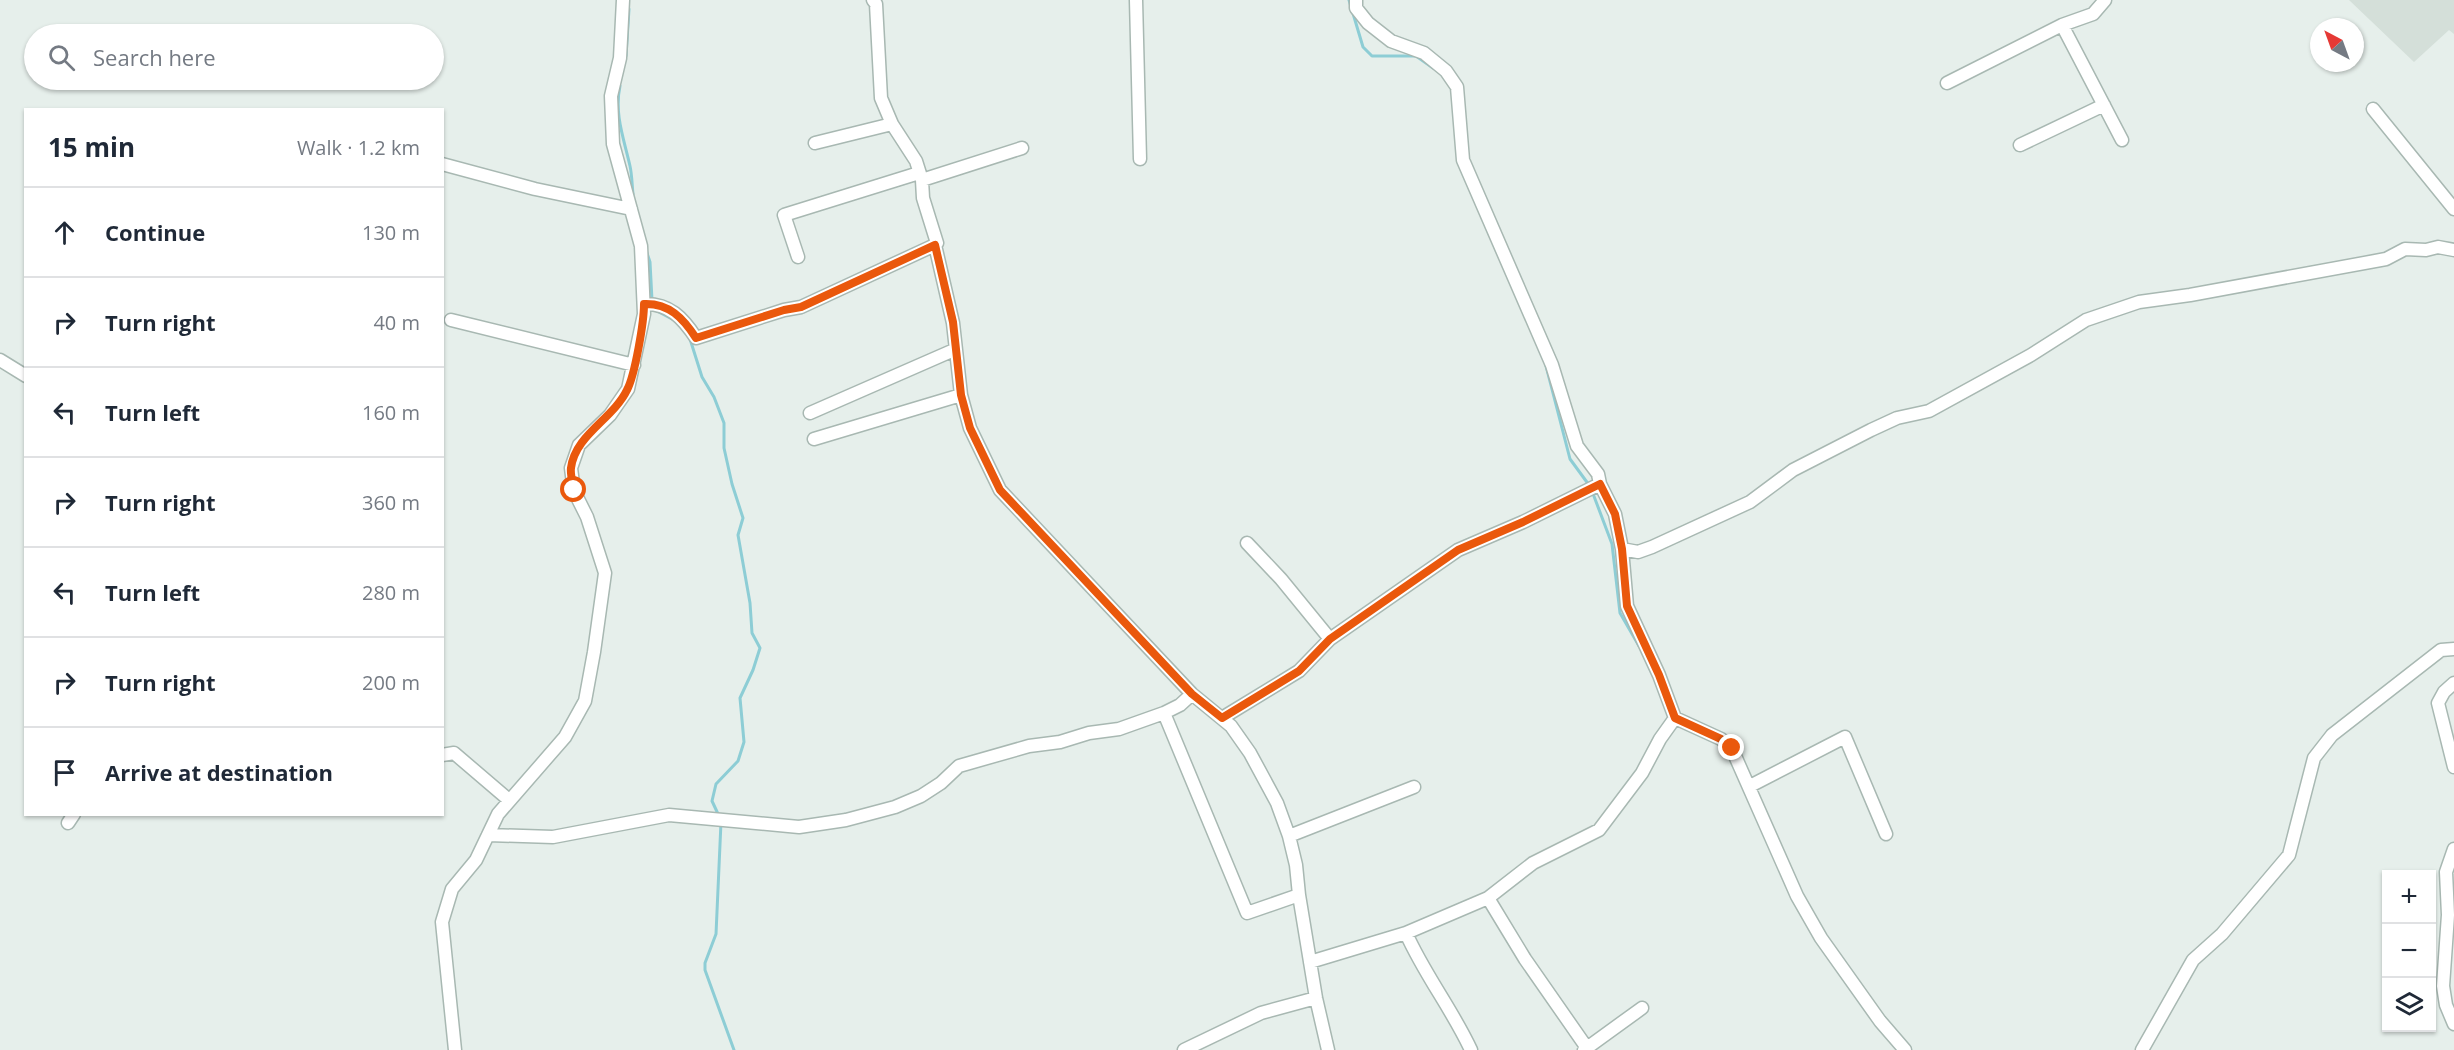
<!DOCTYPE html>
<meta charset="utf-8">
<style>
:root{--surface:#fff;--page:#f6f6f7;--text:#1f2937;--muted:#747a83;--line:#e0e1e3}
body{margin:0;font-family:"Open Sans",sans-serif;background:var(--page);color:var(--text)}
.controls{position:absolute;right:18px;bottom:18px;display:grid;overflow:hidden;border-radius:0px;box-shadow:0 2px 4px #0004}
.controls button{width:54px;height:54px;display:grid;place-items:center;padding:0;border:0;border-bottom:2px solid var(--line);background:var(--surface);color:var(--text);font:30px sans-serif}
.compass{position:absolute;left:2310px;top:18px;width:54px;height:54px;border-radius:50%;background:var(--surface);box-shadow:0 2px 4px #0004;rotate:319deg}
.stop{position:absolute;width:18px;height:18px;margin:-14px;border:4px solid #ea580c;border-radius:50%;background:#fff}
.stop.end{background:#ea580c;border-color:#fff;box-shadow:0 2px 6px #0008}
.list{margin:0;padding:0;list-style:none}
h2{display:flex;justify-content:space-between;align-items:center;height:78px;margin:0;padding:0 24px;font-size:26px}
h2 small{font-size:20px;font-weight:400;color:var(--muted)}
.list li{display:grid;grid-template-columns:39px 1fr auto;gap:18px;align-items:center;box-sizing:border-box;height:90px;padding:0 24px;border-top:2px solid var(--line)}
.list b{display:block;font-size:22px;white-space:nowrap}
.list em{font-size:20px;font-style:normal;color:var(--muted)}
.icon{flex:none;width:33px;height:33px;fill:none;stroke:currentColor;stroke-width:2;stroke-linecap:round;stroke-linejoin:round}
.map{position:relative;flex:none;width:2454px;height:1050px;overflow:hidden}
.search{position:absolute;background:var(--surface);box-shadow:0 2px 4px #0004;left:24px;top:24px;width:420px;height:66px;display:flex;align-items:center;gap:15px;box-sizing:border-box;padding:0 21px;border-radius:33px;color:var(--muted);font-size:22px}
.panel{position:absolute;background:var(--surface);box-shadow:0 2px 4px #0004;left:24px;top:108px;width:420px;height:708px;border-radius:0px}
.map>svg:first-child{display:block}
.built{fill:#d4dfd9}
.lines{fill:none;stroke-linecap:round;stroke-linejoin:round}
.stream{stroke:#8dcdd5;stroke-width:3}
.minor-casing{stroke:#a8b8b2;stroke-width:15}
.minor{stroke:#fff;stroke-width:12}
.route{stroke:#ea580c;stroke-width:8}
</style>
<div class="map">
<svg width="2454" height="1050" viewBox="0 0 2454 1050">
<rect width="100%" height="100%" fill="#e6efeb"/>
<path class="built" d="M 2349,0 L 2454,0 L 2454,34 L 2449,30 L 2414,62 Z"/>
<g class="lines">
<path class="stream" d="M 1349,0 L 1363,47 L 1372,56 L 1416,56 L 1433,68
M 626,56 L 629,9
M 620,86 C 614,114 624,139 630,166 C 632,175 632,185 633,194
M 646,250 L 650,262 L 652,300
M 657,311 L 672,319
M 690,339 L 702,377 L 714,397 L 724,423 L 724,448 L 732,484 L 743,518 L 738,535 L 750,603 L 752,633 L 760,648 L 753,670 L 740,698 L 744,742 L 738,761 L 716,784 L 712,801 L 719,816
M 1546,366 L 1570,459 L 1589,485
M 1592,491 L 1612,544 L 1620,613 L 1639,646
M 721,822 L 716,934 L 705,963 L 705,970 L 734,1050"/>
<defs>
<path id="minor" d="M 873,0 L 876,4 L 881,98 L 892,124 L 916,161 L 922,180 L 923,198 L 937,243 L 935,245 L 953,323 L 961,395 L 970,428 L 1000,490 L 1192,694 L 1231,726 L 1250,753 L 1277,803 L 1289,836 L 1296,865 L 1299,895 L 1316,998 L 1328,1050
M 1136,0 L 1140,159
M 1356,0 L 1356,8 L 1368,23 L 1391,41 L 1424,53 L 1446,71 L 1457,87 L 1463,160 L 1552,365 L 1577,446 L 1598,474 L 1600,484 L 1615,514 L 1622,549 L 1627,606 L 1659,675 L 1675,718 L 1721,739 L 1732,749 L 1797,896 L 1821,938 L 1880,1021 L 1905,1050
M 2062,25 L 2122,140
M 1947,83 L 2062,25 L 2093,14 L 2105,0
M 2373,109 L 2454,209
M 815,143 L 892,124
M 2020,145 L 2104,105
M 442,164 L 535,189 L 631,209
M 922,180 L 1022,148
M 798,257 L 784,215 L 919,173
M 644,304 C 669,303 683,318 696,338 L 784,310 L 801,307 L 935,245
M 451,320 L 634,365
M 0,360 L 26,376
M 810,413 L 954,350
M 814,439 L 961,395
M 1247,543 L 1281,579 L 1330,639
M 1622,549 L 1638,552 L 1652,547 L 1750,502 L 1793,470 L 1871,430 L 1897,418 L 1929,411 L 2031,355 L 2086,320 L 2139,302 L 2190,295 L 2386,259 L 2405,249 L 2426,250 L 2438,247 L 2454,250
M 2454,683 L 2444,692 L 2438,703 L 2454,767
M 1164,713 L 1247,913 L 1299,895
M 1222,718 L 1299,671 L 1330,639 L 1458,550 L 1523,522 L 1600,484
M 442,755 L 454,753 L 509,800
M 1750,786 L 1845,737 L 1886,834
M 68,823 L 74,814
M 488,835 L 553,837 L 669,815 L 799,827 L 846,820 L 895,807 L 921,796 L 941,783 L 959,766 L 1029,746 L 1060,742 L 1089,733 L 1119,729 L 1164,713 L 1180,705 L 1192,694
M 1289,836 L 1414,787
M 2454,849 L 2446,872 L 2448,915 L 2443,986 L 2446,1005 L 2454,1024
M 1488,898 L 1525,959 L 1587,1048
M 1406,933 C 1424,974 1452,1009 1471,1050
M 1310,962 L 1406,933 L 1488,898 L 1533,863 L 1599,830 L 1642,773 L 1660,739 L 1675,718
M 455,1050 L 442,922 L 452,889 L 476,860 L 498,814 L 565,737 L 585,701 L 594,652 L 605,573 L 587,517 L 574,491 L 571,468 L 579,445 L 610,415 L 628,389 L 644,314 L 641,246 L 613,144 L 611,96 L 620,58 L 623,0
M 1184,1050 L 1261,1013 L 1316,998
M 1584,1050 L 1642,1008
M 2142,1050 L 2193,960 L 2222,934 L 2289,855 L 2314,758 L 2332,735 L 2441,650 L 2454,649"/>
</defs>
<use href="#minor" class="minor-casing"/>
<use href="#minor" class="minor"/>
</g>
<g class="lines">
<path class="route" d="M 574,490 C 573,484 570,474 571,468 C 575,435 613,419 627,390 C 635,375 644,322 644,304 C 669,303 683,318 696,338 L 784,310 L 801,307 L 935,245 L 953,322 L 961,395 L 970,428 L 1000,490 L 1192,694 L 1222,718 L 1299,671 L 1330,639 L 1458,550 L 1523,522 L 1600,484 L 1615,514 L 1622,549 L 1627,606 L 1659,675 L 1675,718 L 1721,739 L 1732,748"/>
</g>
</svg>
<div class="controls">
<button>+</button>
<button>−</button>
<button><svg class="icon" aria-label="layers" viewBox="0 0 24 24"><path d="M12 4l9 5-9 5-9-5zM3 14l9 5 9-5"/></svg></button>
</div>
<svg class="compass" viewBox="-18 -18 36 36"><path d="M0-13l5 13h-10z" fill="#e53935"/><path d="M0 13l5-13h-10z" fill="#747a83"/></svg>
<div class="stop" style="left:574px;top:490px"></div>
<div class="stop end" style="left:1732px;top:748px"></div>
<div class="search"><svg class="icon" aria-label="search" viewBox="0 0 24 24"><circle cx="10" cy="10" r="6"/><path d="M15 15l6 6"/></svg>Search here</div>
<section class="panel">
<h2>15 min<small>Walk · 1.2 km</small></h2>
<ul class="list">
<li><svg class="icon" aria-label="ahead" viewBox="0 0 24 24"><path d="M12 20V5M6 11l6-6 6 6"/></svg><div><b>Continue</b></div><em>130 m</em></li>
<li><svg class="icon" aria-label="right" viewBox="0 0 24 24"><path d="M7 20v-9h11M14 6l5 5-5 5"/></svg><div><b>Turn right</b></div><em>40 m</em></li>
<li><svg class="icon" aria-label="left" viewBox="0 0 24 24"><path d="M17 20v-9H6M10 6l-5 5 5 5"/></svg><div><b>Turn left</b></div><em>160 m</em></li>
<li><svg class="icon" aria-label="right" viewBox="0 0 24 24"><path d="M7 20v-9h11M14 6l5 5-5 5"/></svg><div><b>Turn right</b></div><em>360 m</em></li>
<li><svg class="icon" aria-label="left" viewBox="0 0 24 24"><path d="M17 20v-9H6M10 6l-5 5 5 5"/></svg><div><b>Turn left</b></div><em>280 m</em></li>
<li><svg class="icon" aria-label="right" viewBox="0 0 24 24"><path d="M7 20v-9h11M14 6l5 5-5 5"/></svg><div><b>Turn right</b></div><em>200 m</em></li>
<li><svg class="icon" aria-label="arrive" viewBox="0 0 24 24"><path d="M6 21V4h12l-3 4 3 4H6"/></svg><div><b>Arrive at destination</b></div></li>
</ul>
</section>
</div>
